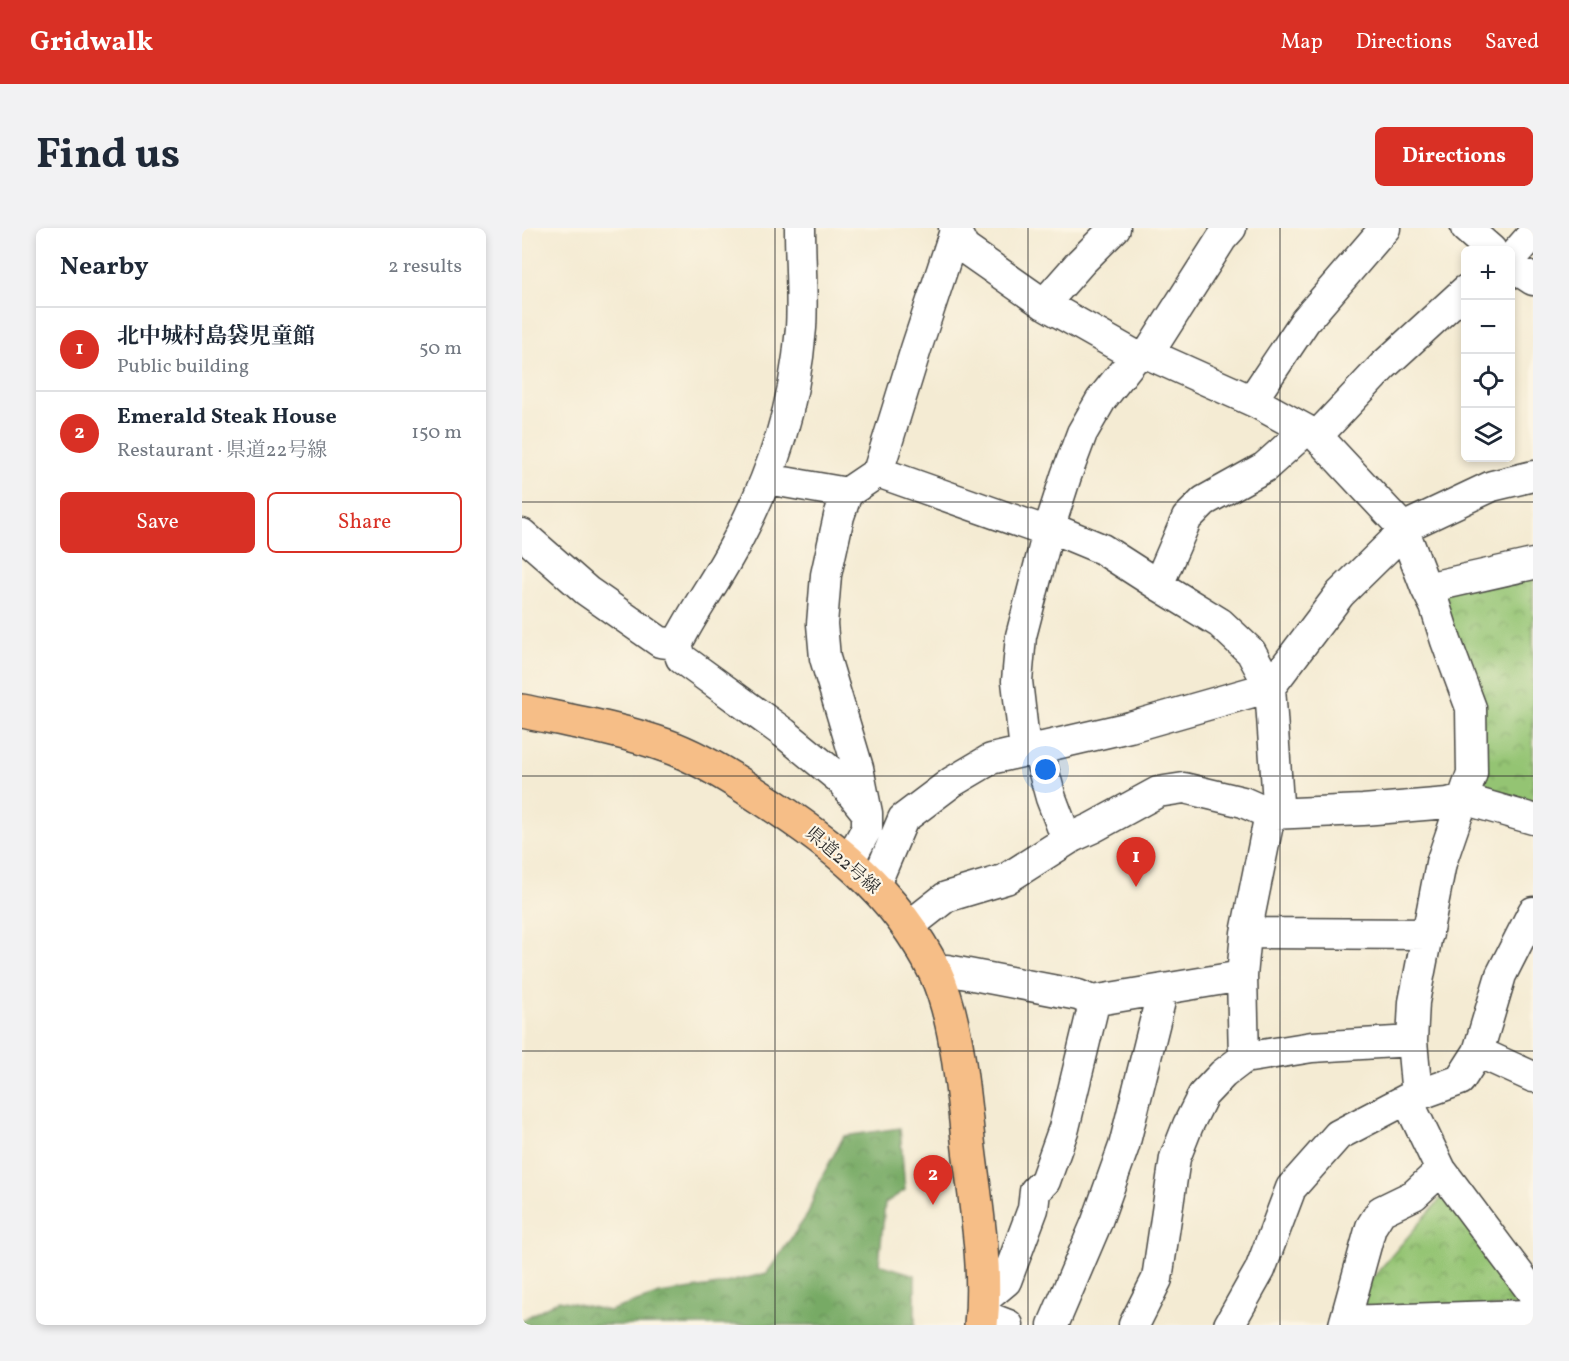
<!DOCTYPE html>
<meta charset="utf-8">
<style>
:root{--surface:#fff;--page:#f2f2f3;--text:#1f2937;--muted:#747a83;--line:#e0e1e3;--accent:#d93025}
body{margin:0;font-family:Vollkorn,"Noto Serif JP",serif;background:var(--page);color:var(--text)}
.controls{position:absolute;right:18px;top:18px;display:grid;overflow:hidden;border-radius:9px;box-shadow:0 3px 9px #0003}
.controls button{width:54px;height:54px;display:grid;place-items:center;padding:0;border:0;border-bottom:2px solid var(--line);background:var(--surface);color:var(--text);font:30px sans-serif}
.you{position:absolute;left:524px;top:542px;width:21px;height:21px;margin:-15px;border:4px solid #fff;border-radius:50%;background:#1a73e8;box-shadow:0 0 0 9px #1a73e833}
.badge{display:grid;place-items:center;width:39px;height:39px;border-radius:50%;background:var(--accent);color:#fff;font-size:20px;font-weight:700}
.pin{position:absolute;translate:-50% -50px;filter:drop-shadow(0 2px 3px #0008)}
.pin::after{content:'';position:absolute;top:32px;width:21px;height:18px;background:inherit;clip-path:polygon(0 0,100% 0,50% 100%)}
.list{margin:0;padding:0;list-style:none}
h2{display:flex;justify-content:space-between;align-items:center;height:78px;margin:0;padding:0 24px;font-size:26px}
h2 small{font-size:20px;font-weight:400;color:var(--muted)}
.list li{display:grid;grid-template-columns:39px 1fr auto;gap:18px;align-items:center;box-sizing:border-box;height:84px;padding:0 24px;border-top:2px solid var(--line)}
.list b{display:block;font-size:22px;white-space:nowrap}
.list p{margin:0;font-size:20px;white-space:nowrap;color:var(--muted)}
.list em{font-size:20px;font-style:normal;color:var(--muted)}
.actions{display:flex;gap:12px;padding:18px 24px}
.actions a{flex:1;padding:14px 0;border:2px solid var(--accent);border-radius:9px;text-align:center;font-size:21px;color:var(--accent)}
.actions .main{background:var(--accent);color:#fff}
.icon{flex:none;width:33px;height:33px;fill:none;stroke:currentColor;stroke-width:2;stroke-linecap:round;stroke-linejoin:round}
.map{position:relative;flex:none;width:1011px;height:1097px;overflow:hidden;border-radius:9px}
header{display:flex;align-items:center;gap:36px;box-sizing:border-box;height:84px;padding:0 30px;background:var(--accent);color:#fff}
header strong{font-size:28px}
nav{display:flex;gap:33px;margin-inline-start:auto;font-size:21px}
.intro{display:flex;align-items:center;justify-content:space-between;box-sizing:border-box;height:144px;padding:0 36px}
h1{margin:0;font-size:42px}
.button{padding:15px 27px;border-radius:9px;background:var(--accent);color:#fff;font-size:21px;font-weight:700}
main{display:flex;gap:36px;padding:0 36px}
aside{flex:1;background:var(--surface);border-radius:9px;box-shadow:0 3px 9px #0003}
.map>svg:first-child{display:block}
.forest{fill:url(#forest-crowns);stroke:#516a48;stroke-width:1.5}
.park{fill:url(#park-crowns);stroke:#60784f;stroke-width:1.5}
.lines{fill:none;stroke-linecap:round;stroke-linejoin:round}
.minor-casing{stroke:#494844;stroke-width:33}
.major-casing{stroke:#494844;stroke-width:36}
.minor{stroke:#fff;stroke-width:30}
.major{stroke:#f6be87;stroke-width:33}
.grid{fill:none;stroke:#2b2b2b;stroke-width:1.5;stroke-opacity:0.55}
.labels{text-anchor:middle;stroke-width:4.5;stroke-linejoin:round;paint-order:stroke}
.street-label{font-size:18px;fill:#2b2b2b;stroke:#fcf5e5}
</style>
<header>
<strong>Gridwalk</strong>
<nav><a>Map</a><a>Directions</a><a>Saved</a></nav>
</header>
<div class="intro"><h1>Find us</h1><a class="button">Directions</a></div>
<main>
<aside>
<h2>Nearby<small>2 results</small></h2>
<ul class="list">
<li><span class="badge">1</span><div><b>北中城村島袋児童館</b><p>Public building</p></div><em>50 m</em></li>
<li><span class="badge">2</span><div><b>Emerald Steak House</b><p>Restaurant · 県道22号線</p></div><em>150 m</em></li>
</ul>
<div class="actions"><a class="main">Save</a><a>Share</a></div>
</aside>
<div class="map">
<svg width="1011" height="1097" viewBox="0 0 1011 1097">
<defs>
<pattern id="forest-crowns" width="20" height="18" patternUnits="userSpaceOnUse" patternTransform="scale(1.5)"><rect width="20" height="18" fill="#77aa65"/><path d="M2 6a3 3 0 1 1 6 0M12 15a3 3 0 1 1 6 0" fill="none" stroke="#628b53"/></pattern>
<pattern id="park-crowns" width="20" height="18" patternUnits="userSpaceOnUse" patternTransform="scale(1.5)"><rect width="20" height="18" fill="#94c473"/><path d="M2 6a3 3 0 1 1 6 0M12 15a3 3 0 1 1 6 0" fill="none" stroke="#799f5f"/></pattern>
</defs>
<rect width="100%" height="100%" fill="#fcf5e5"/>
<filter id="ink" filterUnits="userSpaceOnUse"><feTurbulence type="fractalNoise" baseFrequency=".0167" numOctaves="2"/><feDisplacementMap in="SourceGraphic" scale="12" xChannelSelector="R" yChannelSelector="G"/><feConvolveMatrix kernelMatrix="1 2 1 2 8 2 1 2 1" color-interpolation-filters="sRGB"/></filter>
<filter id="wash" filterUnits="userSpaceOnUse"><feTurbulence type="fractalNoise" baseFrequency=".008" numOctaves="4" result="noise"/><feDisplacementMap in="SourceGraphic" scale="24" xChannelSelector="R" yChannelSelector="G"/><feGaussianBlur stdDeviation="1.35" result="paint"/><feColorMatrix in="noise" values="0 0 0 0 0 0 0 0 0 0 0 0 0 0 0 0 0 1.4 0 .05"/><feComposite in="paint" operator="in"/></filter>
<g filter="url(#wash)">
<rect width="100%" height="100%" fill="#f4ebd3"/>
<path class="forest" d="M 378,900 L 383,962 L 363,975 L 357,1036 L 393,1047 L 393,1097 L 0,1097 L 0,1092 L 37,1072 L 87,1083 L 138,1066 L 196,1057 L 245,1045 L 286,986 L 296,956 L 322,908 Z"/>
<path class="park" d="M 1011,341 L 1011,582 L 968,566 L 959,544 L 916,365 Z
M 925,963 L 1006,1067 L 998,1078 L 845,1083 L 836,1067 Z"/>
</g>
<g filter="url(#ink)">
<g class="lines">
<defs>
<path id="minor" d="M 278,0 C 278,33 281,67 279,100 C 273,178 251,245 215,313 C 197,349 173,380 155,416 L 159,430 L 262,505 L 318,551 L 345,585
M 432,0 L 442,20 L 522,76 L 614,128 L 626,126 L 735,175 L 795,208 L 881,300 L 904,360 L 913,378 L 924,413 L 949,480 L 950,545 L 919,635 L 892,774 L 890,813 L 895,868
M 944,0 L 969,22
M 988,32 L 1011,6
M 988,37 L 1011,52
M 522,76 L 559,34 L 593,0
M 626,126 L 700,10 L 709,0
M 730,172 L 783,93 L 863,0
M 795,208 L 861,138 L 944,62
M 356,244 L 526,304 L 539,304 L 580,321 L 636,357 L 698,395 L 729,424 L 748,459 L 756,575 L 748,586 L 724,705 L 720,748 L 722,830 L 701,846 L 681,867 L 666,897 L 653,930 L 635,1051 L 612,1097
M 245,251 L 325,265
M 0,306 L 65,363 L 138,414 L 155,416
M 636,357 L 665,290 L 682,273 L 743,239 L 784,202
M 904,360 L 1011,336
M 515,519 L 529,570 L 545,612
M 503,522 L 495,453 L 499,408 L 526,304 L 544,248 L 560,205 L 579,172 L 614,128
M 327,633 L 345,600 L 345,585 L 336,540 L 303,430 L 300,396 L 304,347 L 317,288 L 325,265 L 356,244 L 394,121 L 434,0
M 353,657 L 381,591 L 430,554 L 469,531 L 608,499 L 748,459 L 818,366 L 870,315 L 881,300 L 970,258 L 1011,248
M 387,698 L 424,669 L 484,651 L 550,609 L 570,600 L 636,564 L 662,560 L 721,574 L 748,586 L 841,582 L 926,575 L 941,571 L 1011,591
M 724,705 L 906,706
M 413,745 L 425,742 L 556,767 L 570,773 L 720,748
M 956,824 L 1011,849
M 722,830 L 790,819 L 890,813
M 919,942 L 1011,1065
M 460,1073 L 484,1053 L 511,981 L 513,963 L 523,953 L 542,900 L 570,784 L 570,773
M 460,1087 L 486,1097
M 823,1093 L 1005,1087 L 1011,1084
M 531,1097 L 574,996 L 602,918 L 641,761
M 707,1097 L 738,1042 L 769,960 L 816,907 L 885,871 L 938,852 L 956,824 L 979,747 L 1011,684
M 822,1097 L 849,999 L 859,983 L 892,967 L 919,942 L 885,871"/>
<path id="major" d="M 0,483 C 48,493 98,501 145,518 C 176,529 205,547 232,565 C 307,613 373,662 413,744 C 436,792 441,868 447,921 C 454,979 465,1039 459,1097"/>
</defs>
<use href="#minor" class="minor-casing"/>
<use href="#major" class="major-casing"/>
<use href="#minor" class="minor"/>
<use href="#major" class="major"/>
</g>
</g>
<path class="grid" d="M 253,0 L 253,1097M 506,0 L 506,1097M 758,0 L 758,1097M 0,274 L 1011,274M 0,548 L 1011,548M 0,823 L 1011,823"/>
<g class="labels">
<g class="street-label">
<text transform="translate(321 632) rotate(41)" y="6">県道22号線</text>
</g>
</g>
</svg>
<div class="controls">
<button>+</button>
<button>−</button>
<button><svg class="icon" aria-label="locate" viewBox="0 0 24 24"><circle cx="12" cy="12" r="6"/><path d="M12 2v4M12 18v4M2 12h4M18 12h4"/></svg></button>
<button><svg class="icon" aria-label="layers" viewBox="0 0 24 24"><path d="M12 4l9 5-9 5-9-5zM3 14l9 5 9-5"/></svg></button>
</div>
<div class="you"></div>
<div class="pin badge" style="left:614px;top:659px">1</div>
<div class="pin badge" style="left:411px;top:977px">2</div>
</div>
</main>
